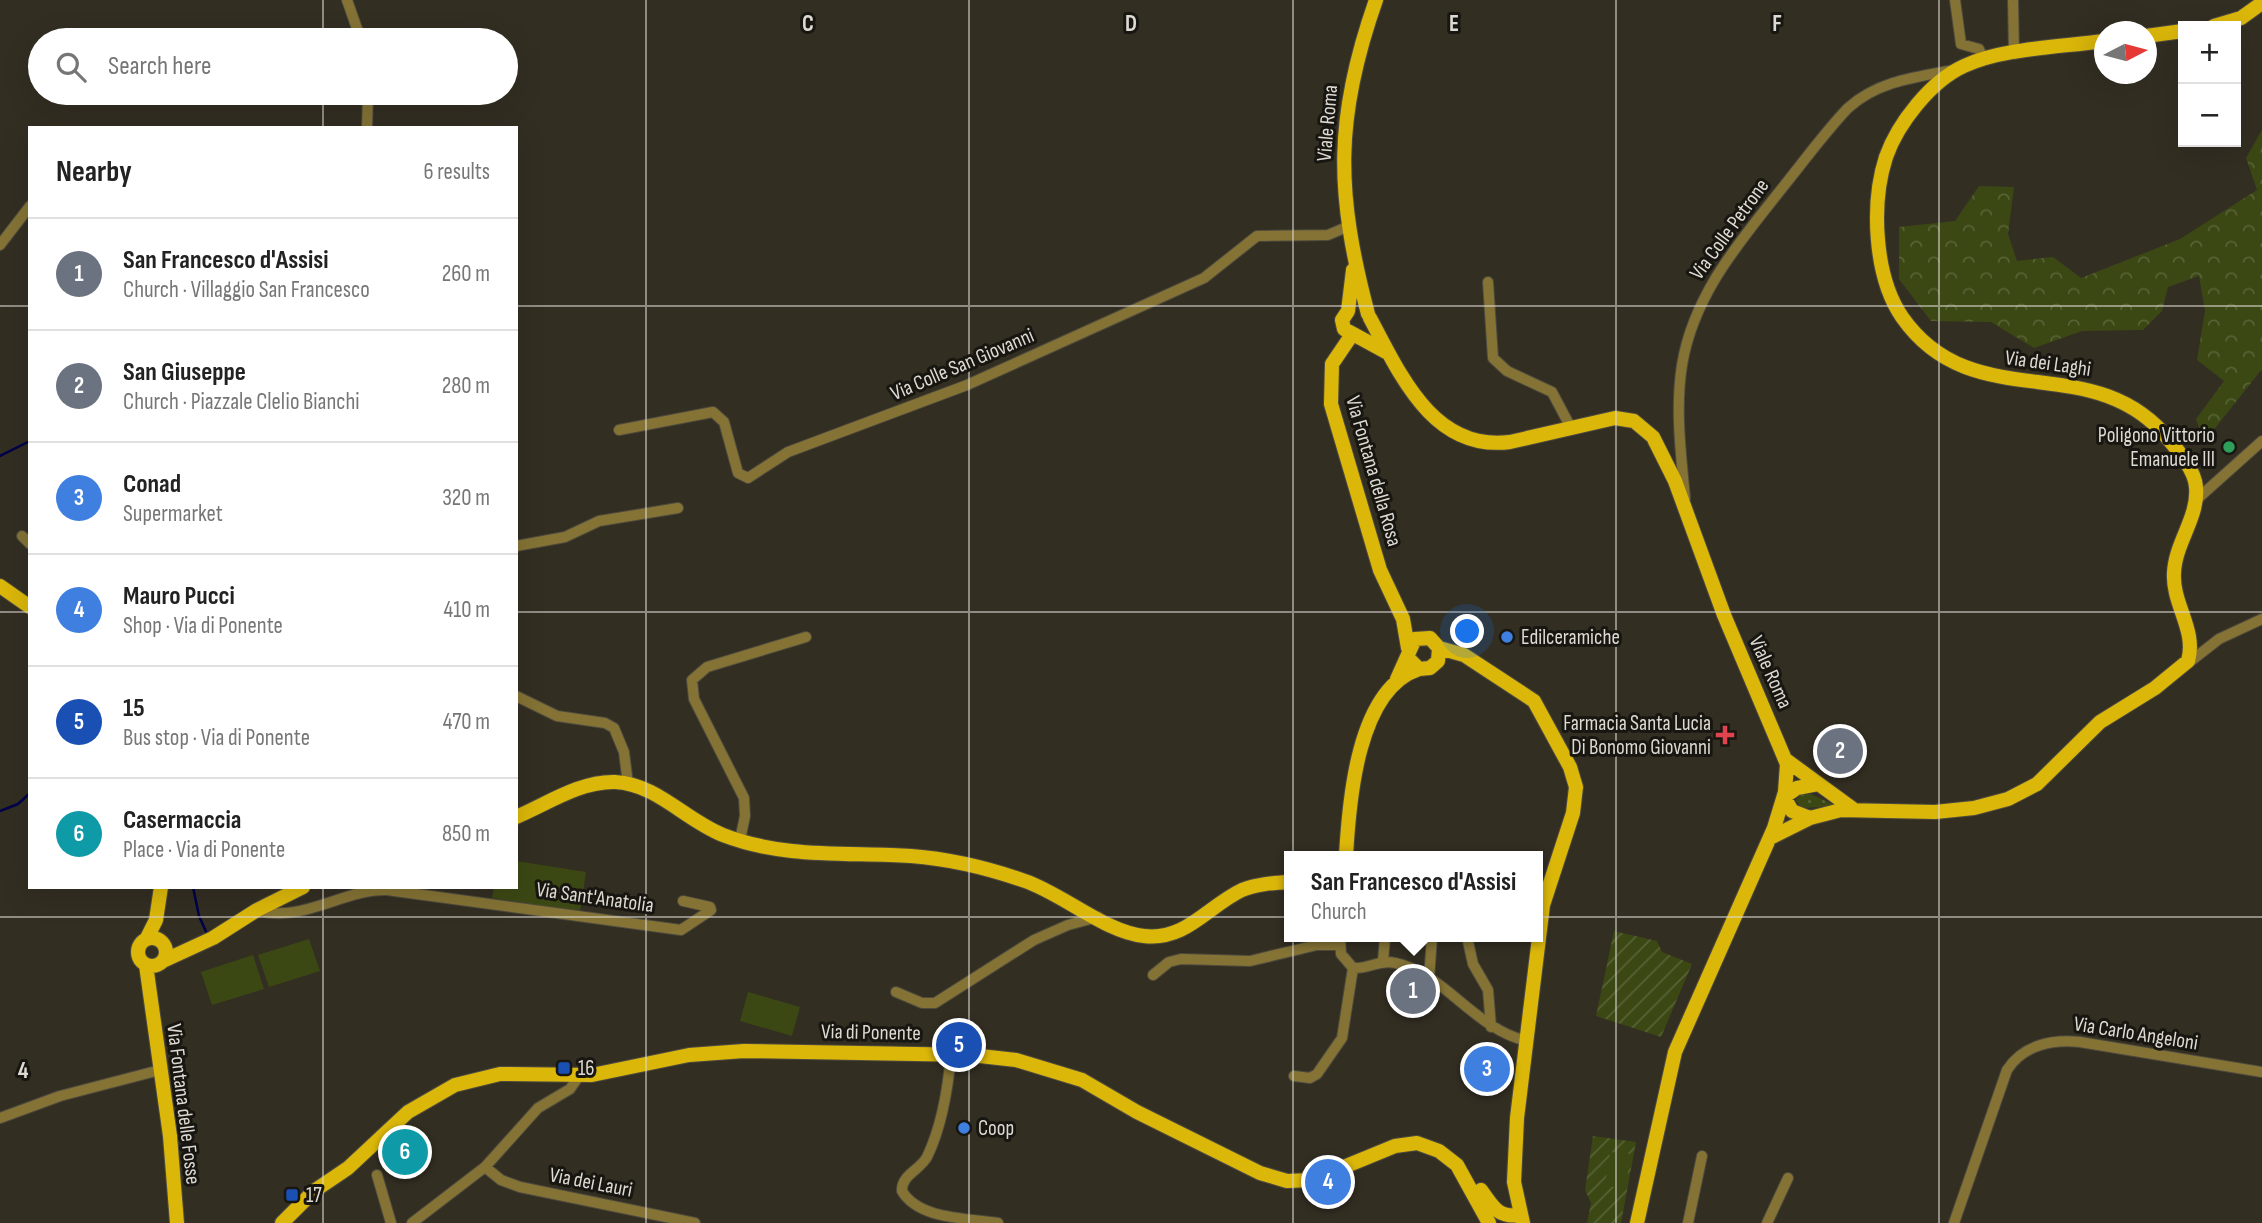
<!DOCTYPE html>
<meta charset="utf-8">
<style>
:root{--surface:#fff;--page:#f2f2f2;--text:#222;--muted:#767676;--line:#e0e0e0;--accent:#2563eb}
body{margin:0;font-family:"Sofia Sans Condensed",sans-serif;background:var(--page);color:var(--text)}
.controls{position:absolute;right:21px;top:21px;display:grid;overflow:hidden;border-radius:0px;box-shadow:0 7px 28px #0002}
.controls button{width:63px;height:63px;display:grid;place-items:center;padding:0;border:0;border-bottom:2px solid var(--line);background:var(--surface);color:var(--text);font:35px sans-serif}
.compass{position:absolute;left:2094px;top:21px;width:63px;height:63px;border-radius:50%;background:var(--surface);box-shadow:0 7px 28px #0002;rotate:84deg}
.you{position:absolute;left:1468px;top:632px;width:24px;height:24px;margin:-18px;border:5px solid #fff;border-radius:50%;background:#1a73e8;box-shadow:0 0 0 10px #1a73e833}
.badge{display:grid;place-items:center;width:46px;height:46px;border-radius:50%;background:var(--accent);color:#fff;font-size:23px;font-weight:700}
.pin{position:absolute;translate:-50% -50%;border:4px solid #fff;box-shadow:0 2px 7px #0006}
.popup{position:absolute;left:1284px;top:851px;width:259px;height:91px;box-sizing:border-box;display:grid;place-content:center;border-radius:0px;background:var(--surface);filter:drop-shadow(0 2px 5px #0005);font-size:23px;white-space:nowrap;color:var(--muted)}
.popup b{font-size:26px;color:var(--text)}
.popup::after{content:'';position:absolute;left:50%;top:100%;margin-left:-14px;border:14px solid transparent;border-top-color:var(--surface)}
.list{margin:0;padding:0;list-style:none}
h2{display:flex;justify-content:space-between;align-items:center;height:91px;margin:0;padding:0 28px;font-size:30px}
h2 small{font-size:23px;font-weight:400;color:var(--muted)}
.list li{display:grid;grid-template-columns:46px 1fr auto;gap:21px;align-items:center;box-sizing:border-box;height:112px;padding:0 28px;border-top:2px solid var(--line)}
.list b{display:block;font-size:26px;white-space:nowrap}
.list p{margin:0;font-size:23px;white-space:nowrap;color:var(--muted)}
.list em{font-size:23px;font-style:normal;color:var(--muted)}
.icon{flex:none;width:38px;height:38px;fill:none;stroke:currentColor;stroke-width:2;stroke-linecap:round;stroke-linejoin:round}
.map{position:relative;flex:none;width:2262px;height:1223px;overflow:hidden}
.search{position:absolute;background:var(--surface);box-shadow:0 7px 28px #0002;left:28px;top:28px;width:490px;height:77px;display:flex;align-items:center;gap:18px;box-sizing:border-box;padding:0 24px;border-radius:38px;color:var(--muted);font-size:26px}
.panel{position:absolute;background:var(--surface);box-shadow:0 7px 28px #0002;left:28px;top:126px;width:490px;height:763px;border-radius:0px}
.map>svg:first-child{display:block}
.grass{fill:url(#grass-dots)}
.forest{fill:url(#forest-crowns)}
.garden{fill:url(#garden-furrows)}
.pitch{fill:#3b4814}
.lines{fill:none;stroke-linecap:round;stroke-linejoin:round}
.stream{stroke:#00004a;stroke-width:2.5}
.minor-casing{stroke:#4e4a3e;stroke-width:12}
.major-casing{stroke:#4e4a3e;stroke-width:16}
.minor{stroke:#847335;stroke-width:10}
.major{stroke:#dbb70a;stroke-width:14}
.grid{fill:none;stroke:#dedad3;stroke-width:2;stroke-opacity:0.55}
.leisure-dot{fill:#2e9e5b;stroke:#181611;stroke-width:2.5}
.shop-dot{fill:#3f7fe0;stroke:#181611;stroke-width:2.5}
.health-dot{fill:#e0444e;stroke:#181611;stroke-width:2.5}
.transit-dot{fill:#1a4fb4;stroke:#181611;stroke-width:2.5}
.labels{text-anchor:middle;stroke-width:6;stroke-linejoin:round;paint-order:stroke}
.street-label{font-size:21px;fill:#dedad3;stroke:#181611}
.poi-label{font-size:21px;fill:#dedad3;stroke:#181611;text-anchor:start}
.grid-label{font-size:23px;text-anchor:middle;font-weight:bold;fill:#dedad3;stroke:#181611;stroke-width:6;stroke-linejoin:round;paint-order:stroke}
</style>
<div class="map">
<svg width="2262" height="1223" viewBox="0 0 2262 1223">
<defs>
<pattern id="grass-dots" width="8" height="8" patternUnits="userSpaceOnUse" patternTransform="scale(1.75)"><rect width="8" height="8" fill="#3b4814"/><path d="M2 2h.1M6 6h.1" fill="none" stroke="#576235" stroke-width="1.8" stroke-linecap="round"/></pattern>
<pattern id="forest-crowns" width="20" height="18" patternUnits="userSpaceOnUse" patternTransform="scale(1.75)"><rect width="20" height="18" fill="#3b4814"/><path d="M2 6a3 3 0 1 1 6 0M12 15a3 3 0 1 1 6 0" fill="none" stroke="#576235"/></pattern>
<pattern id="garden-furrows" width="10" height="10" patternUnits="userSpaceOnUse" patternTransform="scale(1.75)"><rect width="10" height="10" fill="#3b4814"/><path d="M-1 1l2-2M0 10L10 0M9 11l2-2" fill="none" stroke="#576235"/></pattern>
</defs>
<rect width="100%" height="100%" fill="#332e22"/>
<path class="grass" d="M 1804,791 L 1837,806 L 1801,808 L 1796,800 Z"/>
<path class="forest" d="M 2262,130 L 2262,369 L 2204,442 L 2196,419 L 2224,381 L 2197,360 L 2205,311 L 2199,276 L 2168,287 L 2162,311 L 2143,330 L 2082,331 L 2034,348 L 1991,322 L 1931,321 L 1899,279 L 1899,227 L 1955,221 L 1979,186 L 2014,187 L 2008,234 L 2017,261 L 2053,257 L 2081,278 L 2180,239 L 2257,190 L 2246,158 Z"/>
<path class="garden" d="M 1614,931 L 1657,941 L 1662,952 L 1692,964 L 1661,1037 L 1596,1016 Z
M 1593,1136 L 1636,1142 L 1621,1223 L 1587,1223 L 1591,1203 L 1585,1190 Z"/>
<path class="pitch" d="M 516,861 L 586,872 L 580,912 L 492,898 L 494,887 L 516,887 Z
M 309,939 L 320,971 L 269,987 L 258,955 Z
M 253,955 L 264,989 L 212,1005 L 201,972 Z
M 748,992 L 800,1007 L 792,1036 L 740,1021 Z
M 1610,1152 L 1632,1154 L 1624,1188 L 1605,1186 Z"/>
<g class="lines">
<path class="stream" d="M 0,456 L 30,441
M 0,811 L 18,804 L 30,793
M 193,887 L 199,916 L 208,936"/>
<defs>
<path id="minor" d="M 347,0 L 361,40
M 1955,0 L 1961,44 L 1979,49 L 1983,59
M 2013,0 L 2014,54
M 367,128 L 368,93
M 0,245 L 30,206
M 1488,282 L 1493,358 L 1507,371 L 1552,392 L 1570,426
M 619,430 L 713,412 L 724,422 L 738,473 L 748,478 L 788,452 L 967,385 L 1204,278 L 1257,236 L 1328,235 L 1349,226
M 1685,498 C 1681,454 1675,409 1682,365 C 1694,292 1743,238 1787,182 C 1807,157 1826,131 1848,108 C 1878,81 1916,77 1954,70
M 2195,501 L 2262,441
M 22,536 L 30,544
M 516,546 L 565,537 L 599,521 L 678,508
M 2187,664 L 2219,639 L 2262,619
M 516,696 L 557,716 L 605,723 L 614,728 L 624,752 L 628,784
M 740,840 L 745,816 L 744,798 L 694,699 L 692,680 L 707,667 L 806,637
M 257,910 C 301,924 343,889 387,890 L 681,930 L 711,910 L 710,907 L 683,901
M 1340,937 L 1341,954 L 1353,968 C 1369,969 1380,959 1395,963 C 1445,973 1474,1029 1527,1041
M 1467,937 L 1473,964 L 1488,990 L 1491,1027
M 1383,961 L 1385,937
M 1153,975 L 1169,962 L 1181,959 L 1250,961 L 1317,945 L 1339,945
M 1429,979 L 1432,937
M 896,992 L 922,1003 L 935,1003 L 1034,940 L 1068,925 L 1098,917
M 951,1054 C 948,1089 942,1126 927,1157 C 920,1170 901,1175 902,1191 C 919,1220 969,1218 998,1223
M 1294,1076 L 1310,1078 L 1317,1074 L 1342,1038 L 1353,968
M 0,1118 L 60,1096 L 160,1070
M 485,1167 L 501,1180 L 520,1187 L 695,1223
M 377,1175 L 391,1223
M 412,1223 L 485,1167 L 538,1108 L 570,1089 L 579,1076
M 1688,1223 L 1702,1156
M 1767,1223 L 1788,1178
M 1954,1223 L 2007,1070 C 2023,1045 2052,1039 2080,1042 L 2262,1072"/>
<path id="major" d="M 2214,26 L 2241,18 L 2262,3
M 2146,36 L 2183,31
M 1353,270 L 1348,311 L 1342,320 L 1344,329 L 1388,353
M 1368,314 C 1336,193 1334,119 1376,0
M 1370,318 C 1400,374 1433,452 1510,442 L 1615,418 L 1634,421 L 1653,437 L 1675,481 L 1724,615 L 1787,764 L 1785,792 L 1774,828 L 1675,1052 L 1637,1223
M 1351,336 L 1332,364 L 1331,404 L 1380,570 L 1403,619 L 1408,648
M 0,586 L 30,607
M 1439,648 L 1464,655 L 1534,701 L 1570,767 L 1576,787 L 1573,813 L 1543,905 L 1517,1118 L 1514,1182 L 1523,1223
M 1397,679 L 1415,639 L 1430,638 L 1439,648 L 1438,661 L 1430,668 L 1419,669 L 1408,658
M 1786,760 L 1853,809
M 516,817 C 547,804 580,781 615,782 C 657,784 685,820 723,835 C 785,859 847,852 911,856 C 950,859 988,868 1025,881 C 1063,894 1105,932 1144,936 C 1186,941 1208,906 1242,890 C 1257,884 1273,883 1289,882
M 1810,818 L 1792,811 L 1784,797 L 1797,788 L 1818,784
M 1770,838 L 1810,818 L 1841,810 L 1935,812 L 1974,808 L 2008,799 L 2037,784 L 2100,722 L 2155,688 L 2188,661 C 2197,630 2172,604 2174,573 C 2175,543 2199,517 2196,487 C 2195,471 2180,453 2170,441 C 2094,345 1974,420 1902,317 C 1874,276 1871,203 1886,157 C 1898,123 1931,81 1964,66 C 2002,48 2062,47 2104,41
M 1346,856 C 1349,802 1357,689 1419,669
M138 952a14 14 0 1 1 28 0a14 14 0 1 1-28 0Z
M 147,938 L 156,920 L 161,887
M 163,961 L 213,938 L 257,910 L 303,887
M 146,965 L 170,1136 L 177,1223
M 1481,1190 C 1493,1207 1498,1218 1520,1215
M 282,1223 L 314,1191 L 348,1168 L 408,1112 L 455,1085 L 500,1074 L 592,1075 L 689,1055 L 744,1051 L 971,1055 L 1016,1060 L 1082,1080 L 1137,1112 L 1260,1173 L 1287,1181 L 1312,1180 L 1395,1146 L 1417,1143 L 1439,1151 L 1457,1165 L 1489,1223"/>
</defs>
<use href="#minor" class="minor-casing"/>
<use href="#major" class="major-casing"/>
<use href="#minor" class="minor"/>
<use href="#major" class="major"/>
</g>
<path class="grid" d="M 323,0 L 323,40M 646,0 L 646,1223M 969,0 L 969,1223M 1293,0 L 1293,1223M 1616,0 L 1616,1223M 1939,0 L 1939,1223M 323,93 L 323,128M 0,306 L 30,306M 516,306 L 2262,306M 0,612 L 30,612M 516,612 L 2262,612M 323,887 L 323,1223M 0,917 L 2262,917"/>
<circle class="leisure-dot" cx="2229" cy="447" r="7"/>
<g class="shop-dot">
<circle cx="1507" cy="637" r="7"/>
<circle cx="964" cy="1128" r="7"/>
</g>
<path class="health-dot" d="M1721.5 724.5h7v7h7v7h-7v7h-7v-7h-7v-7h7z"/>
<g class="transit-dot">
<rect x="557" y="1061" width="14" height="14" rx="3.5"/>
<rect x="285" y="1188" width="14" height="14" rx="3.5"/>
</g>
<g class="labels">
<g class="street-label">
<text transform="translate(1327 123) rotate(-85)" y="7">Viale Roma</text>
<text transform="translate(1729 229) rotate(-54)" y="7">Via Colle Petrone</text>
<text transform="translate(2048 363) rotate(8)" y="7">Via dei Laghi</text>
<text transform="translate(962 364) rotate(-23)" y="7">Via Colle San Giovanni</text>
<text transform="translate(1374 471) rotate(74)" y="7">Via Fontana della Rosa</text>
<text transform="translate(1771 672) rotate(66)" y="7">Viale Roma</text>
<text transform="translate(595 897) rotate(8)" y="7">Via Sant'Anatolia</text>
<text transform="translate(871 1032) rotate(1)" y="7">Via di Ponente</text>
<text transform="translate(2136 1033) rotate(9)" y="7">Via Carlo Angeloni</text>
<text transform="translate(184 1104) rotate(83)" y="7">Via Fontana delle Fosse</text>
<text transform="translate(591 1182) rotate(11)" y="7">Via dei Lauri</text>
</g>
<g class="poi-label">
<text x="2215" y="442" text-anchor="end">Poligono Vittorio<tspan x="2215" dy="24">Emanuele III</tspan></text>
<text x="1521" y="644">Edilceramiche</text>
<text x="1711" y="730" text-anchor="end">Farmacia Santa Lucia<tspan x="1711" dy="24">Di Bonomo Giovanni</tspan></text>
<text x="578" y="1075">16</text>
<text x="978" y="1135">Coop</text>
<text x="306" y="1202">17</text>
</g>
</g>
<g class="grid-label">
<text x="808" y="31">C</text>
<text x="1131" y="31">D</text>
<text x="1454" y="31">E</text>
<text x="1777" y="31">F</text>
<text x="23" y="1078">4</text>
</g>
</svg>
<div class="controls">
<button>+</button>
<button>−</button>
</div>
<svg class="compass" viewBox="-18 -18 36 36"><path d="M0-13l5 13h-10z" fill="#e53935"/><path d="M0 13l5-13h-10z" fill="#767676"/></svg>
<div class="you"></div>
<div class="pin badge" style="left:1413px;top:991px;background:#6b7280">1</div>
<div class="popup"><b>San Francesco d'Assisi</b>Church</div>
<div class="pin badge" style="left:1840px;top:751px;background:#6b7280">2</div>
<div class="pin badge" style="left:1487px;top:1069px;background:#3f7fe0">3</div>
<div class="pin badge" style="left:1328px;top:1182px;background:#3f7fe0">4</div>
<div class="pin badge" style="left:959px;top:1045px;background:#1a4fb4">5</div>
<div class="pin badge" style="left:405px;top:1152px;background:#0f9aa8">6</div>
<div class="search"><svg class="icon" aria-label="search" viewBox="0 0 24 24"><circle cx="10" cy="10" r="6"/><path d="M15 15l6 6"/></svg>Search here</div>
<section class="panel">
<h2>Nearby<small>6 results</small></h2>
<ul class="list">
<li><span class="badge" style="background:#6b7280">1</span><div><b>San Francesco d'Assisi</b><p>Church · Villaggio San Francesco</p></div><em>260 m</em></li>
<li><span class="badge" style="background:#6b7280">2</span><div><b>San Giuseppe</b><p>Church · Piazzale Clelio Bianchi</p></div><em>280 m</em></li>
<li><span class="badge" style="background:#3f7fe0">3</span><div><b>Conad</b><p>Supermarket</p></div><em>320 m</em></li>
<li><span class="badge" style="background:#3f7fe0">4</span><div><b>Mauro Pucci</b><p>Shop · Via di Ponente</p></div><em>410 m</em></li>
<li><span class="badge" style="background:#1a4fb4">5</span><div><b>15</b><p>Bus stop · Via di Ponente</p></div><em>470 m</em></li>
<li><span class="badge" style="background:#0f9aa8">6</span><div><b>Casermaccia</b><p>Place · Via di Ponente</p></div><em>850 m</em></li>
</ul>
</section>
</div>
